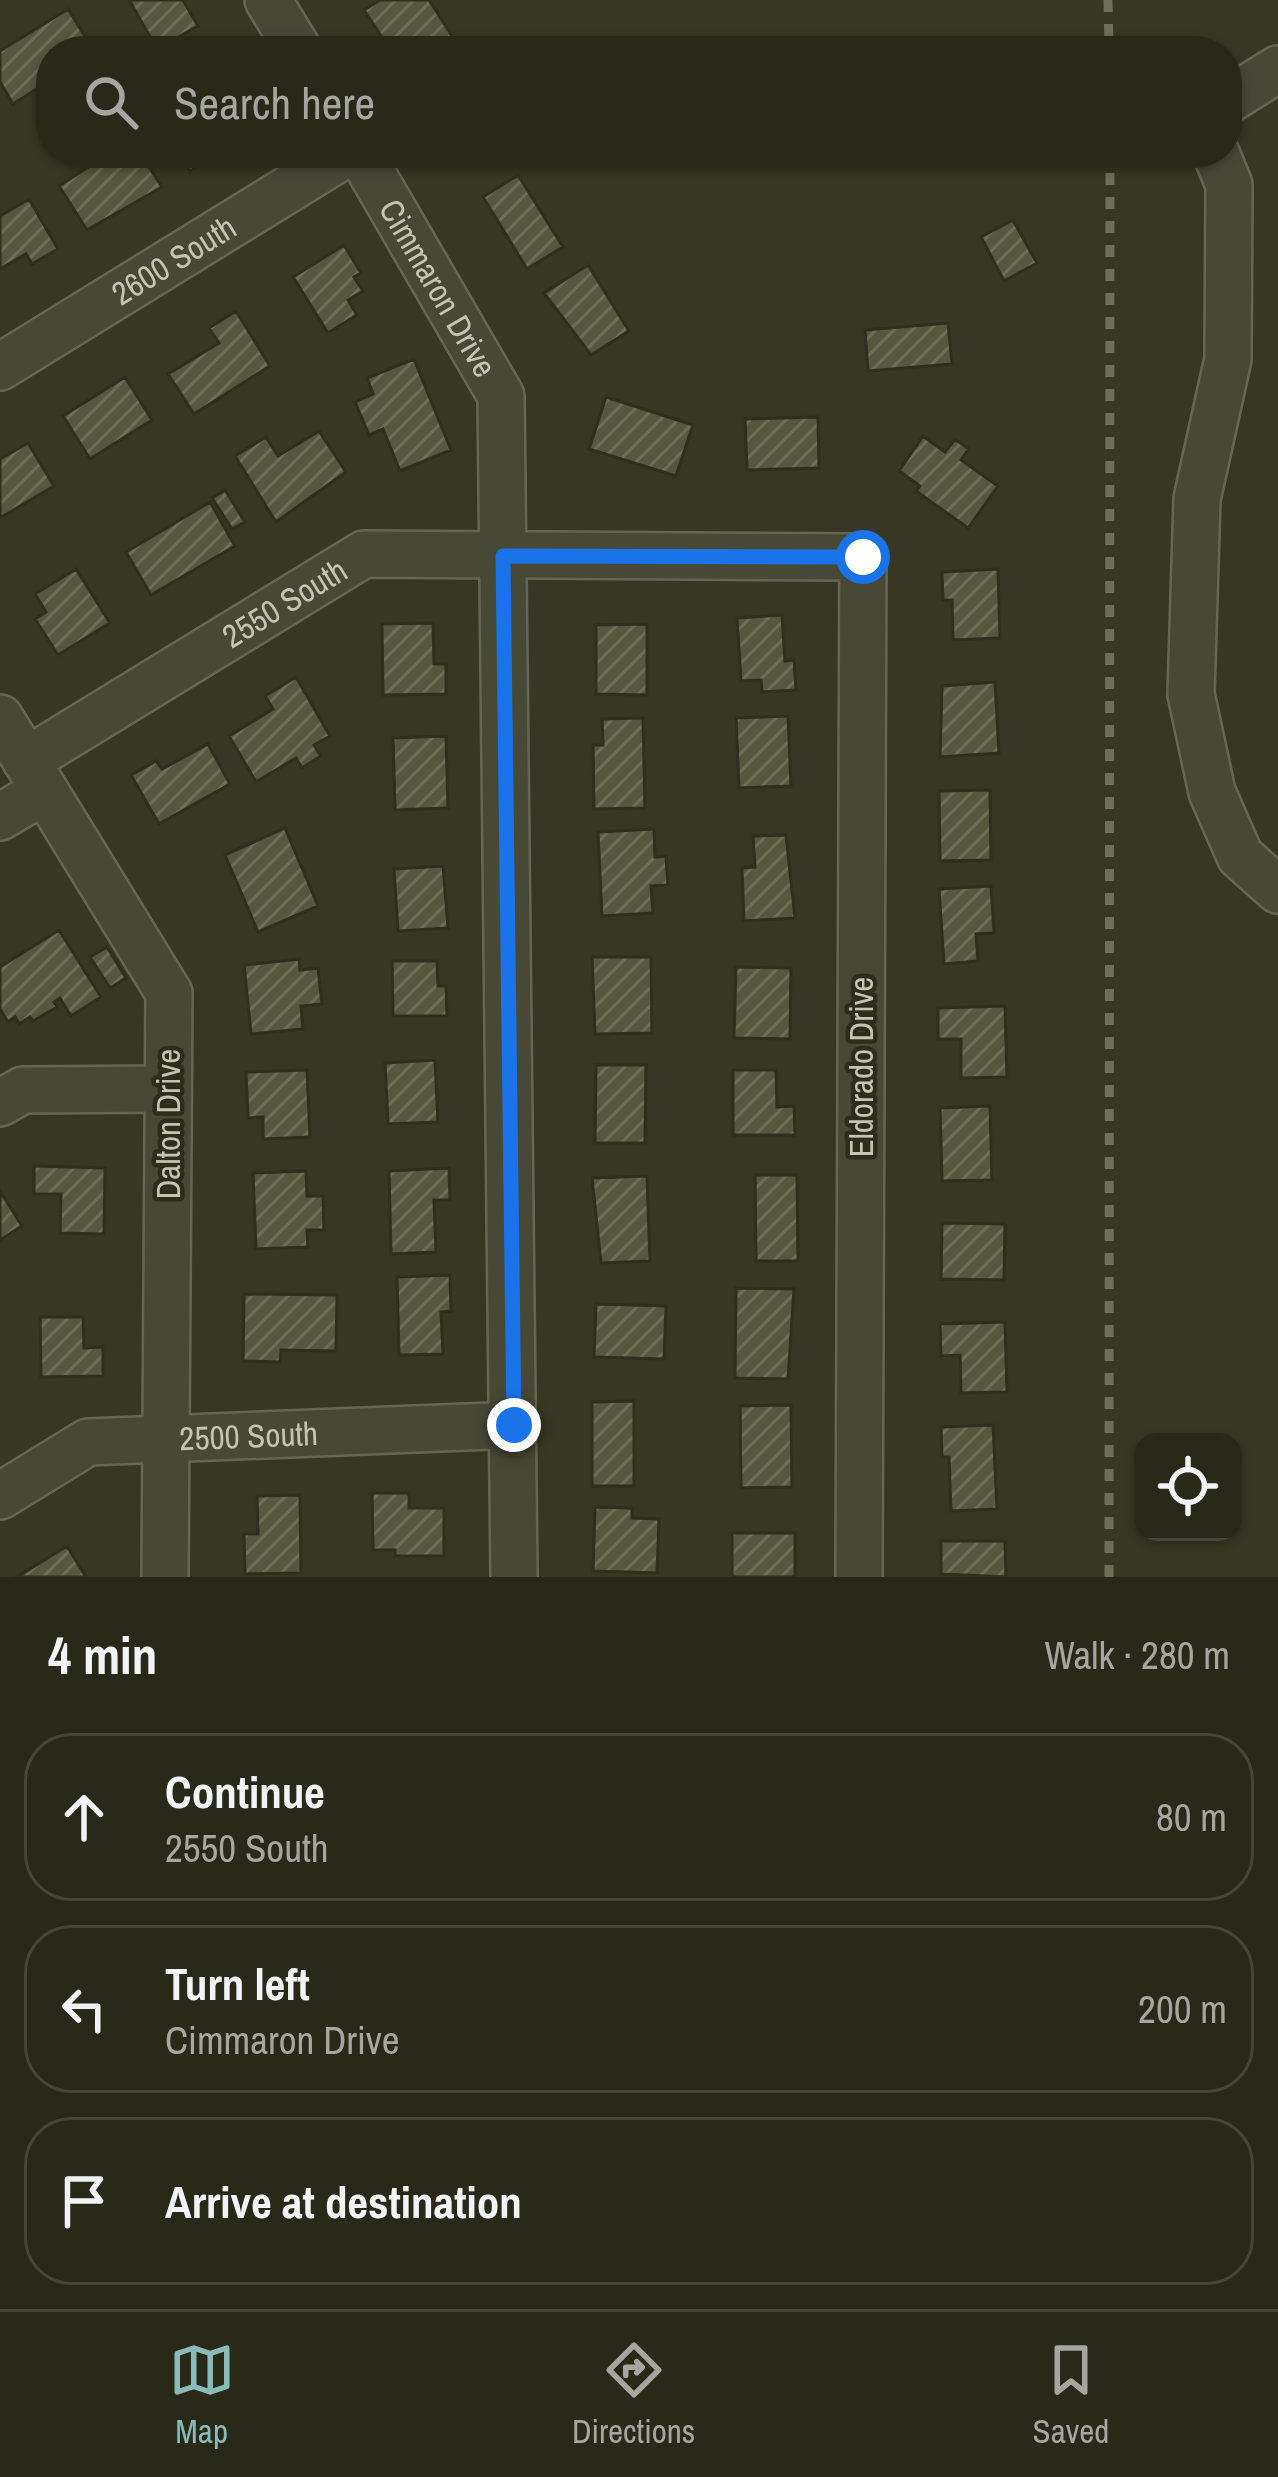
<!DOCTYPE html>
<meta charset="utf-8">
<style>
:root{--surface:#29291a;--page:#313123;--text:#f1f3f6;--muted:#a5a6a2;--line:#454539;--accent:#8bbbb9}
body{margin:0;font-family:"Archivo Narrow",sans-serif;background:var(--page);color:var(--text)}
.controls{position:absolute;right:36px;bottom:36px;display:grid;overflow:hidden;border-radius:24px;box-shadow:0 3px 9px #0004}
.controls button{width:108px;height:108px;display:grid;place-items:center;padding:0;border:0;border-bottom:3px solid var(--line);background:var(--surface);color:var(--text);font:60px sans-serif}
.stop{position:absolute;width:36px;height:36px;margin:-27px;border:9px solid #1a73e8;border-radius:50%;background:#fff}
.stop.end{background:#1a73e8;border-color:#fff;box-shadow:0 3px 12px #0008}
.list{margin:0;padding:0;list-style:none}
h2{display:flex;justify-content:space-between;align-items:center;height:156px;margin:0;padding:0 48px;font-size:51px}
h2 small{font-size:39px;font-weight:400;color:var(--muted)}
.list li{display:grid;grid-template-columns:78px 1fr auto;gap:36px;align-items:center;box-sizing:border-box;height:168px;margin:0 24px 24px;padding:0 24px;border:3px solid var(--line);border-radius:48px}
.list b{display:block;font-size:45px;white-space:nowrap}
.list p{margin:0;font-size:39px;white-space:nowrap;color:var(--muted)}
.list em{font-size:39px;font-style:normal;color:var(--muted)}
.icon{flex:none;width:66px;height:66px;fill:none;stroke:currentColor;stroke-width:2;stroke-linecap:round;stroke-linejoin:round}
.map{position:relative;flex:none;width:1278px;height:1577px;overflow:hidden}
.search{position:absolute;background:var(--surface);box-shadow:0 3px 9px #0004;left:36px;right:36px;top:36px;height:132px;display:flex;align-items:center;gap:30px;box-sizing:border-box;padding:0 42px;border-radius:48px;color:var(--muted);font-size:45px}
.sheet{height:732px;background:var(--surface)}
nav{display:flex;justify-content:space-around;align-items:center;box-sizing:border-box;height:168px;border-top:3px solid var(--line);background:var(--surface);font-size:33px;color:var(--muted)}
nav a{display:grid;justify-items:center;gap:6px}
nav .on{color:var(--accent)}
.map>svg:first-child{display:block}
.building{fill:url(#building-hatch);stroke:#2e2f1d;stroke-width:3}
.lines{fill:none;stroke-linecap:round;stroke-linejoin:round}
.minor-casing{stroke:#656654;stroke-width:50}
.minor{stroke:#474836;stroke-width:45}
.rail{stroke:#6e6f58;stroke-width:9;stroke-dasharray:12 12;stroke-linecap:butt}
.route{stroke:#1a73e8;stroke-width:15}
.labels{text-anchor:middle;stroke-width:9;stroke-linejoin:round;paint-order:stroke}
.street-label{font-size:33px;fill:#c3c4b1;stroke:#2c2d1b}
</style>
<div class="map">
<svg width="1278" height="1577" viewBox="0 0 1278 1577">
<defs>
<pattern id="building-hatch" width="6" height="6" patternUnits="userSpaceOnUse" patternTransform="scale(3)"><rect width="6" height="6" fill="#56573f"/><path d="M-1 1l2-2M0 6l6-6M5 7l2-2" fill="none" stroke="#6d6e58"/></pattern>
</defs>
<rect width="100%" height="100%" fill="#373723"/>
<path class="building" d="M 129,0 L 183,0 L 198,26 L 157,49 Z
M 380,0 L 429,0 L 459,47 L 391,51 L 364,10 Z
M 68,9 L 94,51 L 51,51 L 51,80 L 13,104 L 0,82 L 0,51 Z
M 110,153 L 140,153 L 162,187 L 87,230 L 59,186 Z
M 178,153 L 219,153 L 190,171 Z
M 518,175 L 563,247 L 527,269 L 483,197 Z
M 29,199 L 58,249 L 32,264 L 26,254 L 0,269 L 0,216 Z
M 1013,220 L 1037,263 L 1004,281 L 981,237 Z
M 344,245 L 361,273 L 354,277 L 363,291 L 348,300 L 357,315 L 328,333 L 293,277 Z
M 588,265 L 629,331 L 591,355 L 544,293 Z
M 236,311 L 270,366 L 194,414 L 168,374 L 219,343 L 209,328 Z
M 948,323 L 952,364 L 868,371 L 865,330 Z
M 414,359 L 451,450 L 400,471 L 383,429 L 369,435 L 355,402 L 373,394 L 367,378 Z
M 125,377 L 152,420 L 90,459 L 63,416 Z
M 606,397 L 693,425 L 676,476 L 589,449 Z
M 818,417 L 819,468 L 747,470 L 745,419 Z
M 319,431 L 346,472 L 276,522 L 235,456 L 266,437 L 278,456 Z
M 923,436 L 945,452 L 955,439 L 969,449 L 961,460 L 998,486 L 968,528 L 916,491 L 920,486 L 899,471 Z
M 28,443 L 54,486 L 0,518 L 0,459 Z
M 225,490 L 245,522 L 232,529 L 212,498 Z
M 210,502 L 235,546 L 151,595 L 126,552 Z
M 76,569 L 110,623 L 58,655 L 35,619 L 46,612 L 35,594 Z
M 998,569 L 1000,638 L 953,640 L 952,600 L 943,600 L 942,572 Z
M 782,615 L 785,661 L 794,660 L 796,690 L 762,692 L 761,680 L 741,681 L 737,618 Z
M 433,623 L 434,664 L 446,664 L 446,694 L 383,695 L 382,624 Z
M 647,624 L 647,695 L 596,694 L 596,625 Z
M 296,677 L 330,736 L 314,745 L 321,756 L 302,768 L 296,758 L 256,782 L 229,736 L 273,709 L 265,696 Z
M 995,682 L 999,753 L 940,757 L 942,686 Z
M 788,716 L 791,786 L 739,788 L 736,718 Z
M 643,718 L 645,808 L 594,809 L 593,745 L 603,745 L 602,719 Z
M 446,736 L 448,808 L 395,810 L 393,738 Z
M 208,744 L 230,784 L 159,824 L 131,775 L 156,761 L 162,769 Z
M 990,790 L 991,860 L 940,861 L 939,791 Z
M 285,828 L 318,906 L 258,932 L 225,855 Z
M 654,829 L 655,857 L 666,856 L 668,885 L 651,886 L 653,913 L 602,916 L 598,832 Z
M 786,835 L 795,918 L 744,921 L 742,868 L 755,867 L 753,836 Z
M 443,866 L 448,928 L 398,931 L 394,869 Z
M 991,886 L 994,933 L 976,934 L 978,961 L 944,964 L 939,889 Z
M 59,930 L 101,997 L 71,1016 L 60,998 L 54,1002 L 57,1007 L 33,1021 L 30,1017 L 19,1024 L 15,1017 L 8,1022 L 0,1009 L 0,967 Z
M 107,947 L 126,978 L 110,988 L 90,957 Z
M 592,957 L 651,957 L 652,1033 L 595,1034 Z
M 299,959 L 300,970 L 318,968 L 322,1004 L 301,1006 L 303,1029 L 251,1034 L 244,965 Z
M 392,961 L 437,961 L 438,986 L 446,986 L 447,1016 L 393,1016 Z
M 736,967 L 791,968 L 790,1039 L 734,1038 Z
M 1005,1006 L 1007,1077 L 961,1078 L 961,1039 L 938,1039 L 938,1008 Z
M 435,1060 L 438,1122 L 388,1124 L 385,1063 Z
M 596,1065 L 646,1065 L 645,1143 L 595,1143 Z
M 307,1070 L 310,1137 L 263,1139 L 263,1117 L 248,1118 L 246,1072 Z
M 733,1070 L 776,1070 L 777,1107 L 794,1106 L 795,1135 L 733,1135 Z
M 990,1106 L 992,1180 L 942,1181 L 940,1108 Z
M 34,1166 L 105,1168 L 104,1234 L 60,1233 L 61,1194 L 34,1194 Z
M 449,1168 L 450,1200 L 434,1200 L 436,1252 L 391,1254 L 389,1171 Z
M 306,1171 L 307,1196 L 323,1196 L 324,1230 L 307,1230 L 308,1247 L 256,1249 L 253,1173 Z
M 755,1175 L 797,1175 L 798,1261 L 756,1261 Z
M 647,1176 L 650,1261 L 601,1263 L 592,1178 Z
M 0,1191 L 22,1226 L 0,1240 Z
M 942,1223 L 1005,1224 L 1004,1280 L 941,1279 Z
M 450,1275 L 451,1311 L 441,1312 L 443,1354 L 399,1355 L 397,1277 Z
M 736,1288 L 794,1289 L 788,1379 L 735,1378 Z
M 244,1294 L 337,1295 L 336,1351 L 281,1350 L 280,1362 L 243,1361 Z
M 596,1304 L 666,1306 L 664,1359 L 594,1357 Z
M 40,1317 L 83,1317 L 84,1348 L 103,1347 L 103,1376 L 41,1377 Z
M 1005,1322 L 1007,1392 L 961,1393 L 960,1355 L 941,1356 L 940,1324 Z
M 634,1401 L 634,1486 L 592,1486 L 592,1402 Z
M 791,1405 L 792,1487 L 741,1488 L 740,1406 Z
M 993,1425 L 997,1509 L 951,1511 L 949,1457 L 942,1457 L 941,1427 Z
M 372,1493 L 409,1493 L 409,1508 L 444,1508 L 444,1556 L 395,1556 L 395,1550 L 373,1550 Z
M 300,1495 L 301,1573 L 245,1574 L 244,1534 L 258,1534 L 257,1496 Z
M 595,1507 L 632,1508 L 632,1518 L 659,1519 L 657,1573 L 593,1571 Z
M 732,1533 L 795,1533 L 795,1577 L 732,1577 Z
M 941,1541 L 1005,1541 L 1006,1577 L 941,1574 Z
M 67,1546 L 86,1577 L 17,1577 Z"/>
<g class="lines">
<defs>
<g id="minor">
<path d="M 268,0 L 299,51"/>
<path d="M 1227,101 L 1278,69"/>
<path id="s1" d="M 360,153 L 501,396 L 514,1577"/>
<path d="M 1216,153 L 1229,185 L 1228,359 L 1197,499 L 1191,694 L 1212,792 L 1240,856 L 1278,890"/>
<path id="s2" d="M 0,367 L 347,153"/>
<path d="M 0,718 L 169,993 L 165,1577"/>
<path id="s3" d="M 26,761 L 364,554 L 863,557 L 859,1577"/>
<path d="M 0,817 L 44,791"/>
<path d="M 0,1103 L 23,1090 L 168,1089"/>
<path id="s4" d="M 0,1496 L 88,1442 L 514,1425"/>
</g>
</defs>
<use href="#minor" class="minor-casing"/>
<use href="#minor" class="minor"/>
<path class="rail" d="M 1108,0 L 1109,51
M 1109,1577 L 1110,153"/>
</g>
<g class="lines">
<path class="route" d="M 514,1425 L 503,556 L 863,557"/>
</g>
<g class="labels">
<g class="street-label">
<text dy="12" stroke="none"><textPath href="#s2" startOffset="204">2600 South</textPath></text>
<text dy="12" stroke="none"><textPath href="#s1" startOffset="156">Cimmaron Drive</textPath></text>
<text dy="12" stroke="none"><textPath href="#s3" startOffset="303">2550 South</textPath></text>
<text transform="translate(861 1067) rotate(-90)" y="12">Eldorado Drive</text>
<text transform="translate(168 1124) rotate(-90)" y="12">Dalton Drive</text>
<text dy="12" stroke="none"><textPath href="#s4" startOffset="264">2500 South</textPath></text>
</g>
</g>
</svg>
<div class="controls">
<button><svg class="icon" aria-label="locate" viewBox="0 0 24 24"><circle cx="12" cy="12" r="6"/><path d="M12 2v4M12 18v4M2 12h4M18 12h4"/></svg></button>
</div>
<div class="stop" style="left:863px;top:557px"></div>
<div class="stop end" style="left:514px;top:1425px"></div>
<div class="search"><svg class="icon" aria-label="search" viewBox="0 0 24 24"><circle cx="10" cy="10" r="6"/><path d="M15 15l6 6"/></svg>Search here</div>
</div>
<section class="sheet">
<h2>4 min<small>Walk · 280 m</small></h2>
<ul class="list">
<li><svg class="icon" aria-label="ahead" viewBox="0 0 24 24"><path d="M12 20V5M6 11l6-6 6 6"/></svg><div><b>Continue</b><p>2550 South</p></div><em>80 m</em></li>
<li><svg class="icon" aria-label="left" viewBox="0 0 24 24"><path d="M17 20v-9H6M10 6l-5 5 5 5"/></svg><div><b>Turn left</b><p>Cimmaron Drive</p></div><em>200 m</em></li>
<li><svg class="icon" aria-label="arrive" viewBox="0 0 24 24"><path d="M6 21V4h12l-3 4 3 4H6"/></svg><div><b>Arrive at destination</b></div></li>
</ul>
</section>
<nav>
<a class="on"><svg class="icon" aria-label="map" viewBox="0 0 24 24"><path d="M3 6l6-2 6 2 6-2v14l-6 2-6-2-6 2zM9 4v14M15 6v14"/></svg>Map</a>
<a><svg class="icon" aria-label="directions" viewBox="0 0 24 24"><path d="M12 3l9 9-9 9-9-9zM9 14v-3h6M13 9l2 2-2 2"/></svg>Directions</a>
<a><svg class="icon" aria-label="saved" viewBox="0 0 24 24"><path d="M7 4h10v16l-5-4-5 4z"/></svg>Saved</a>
</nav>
